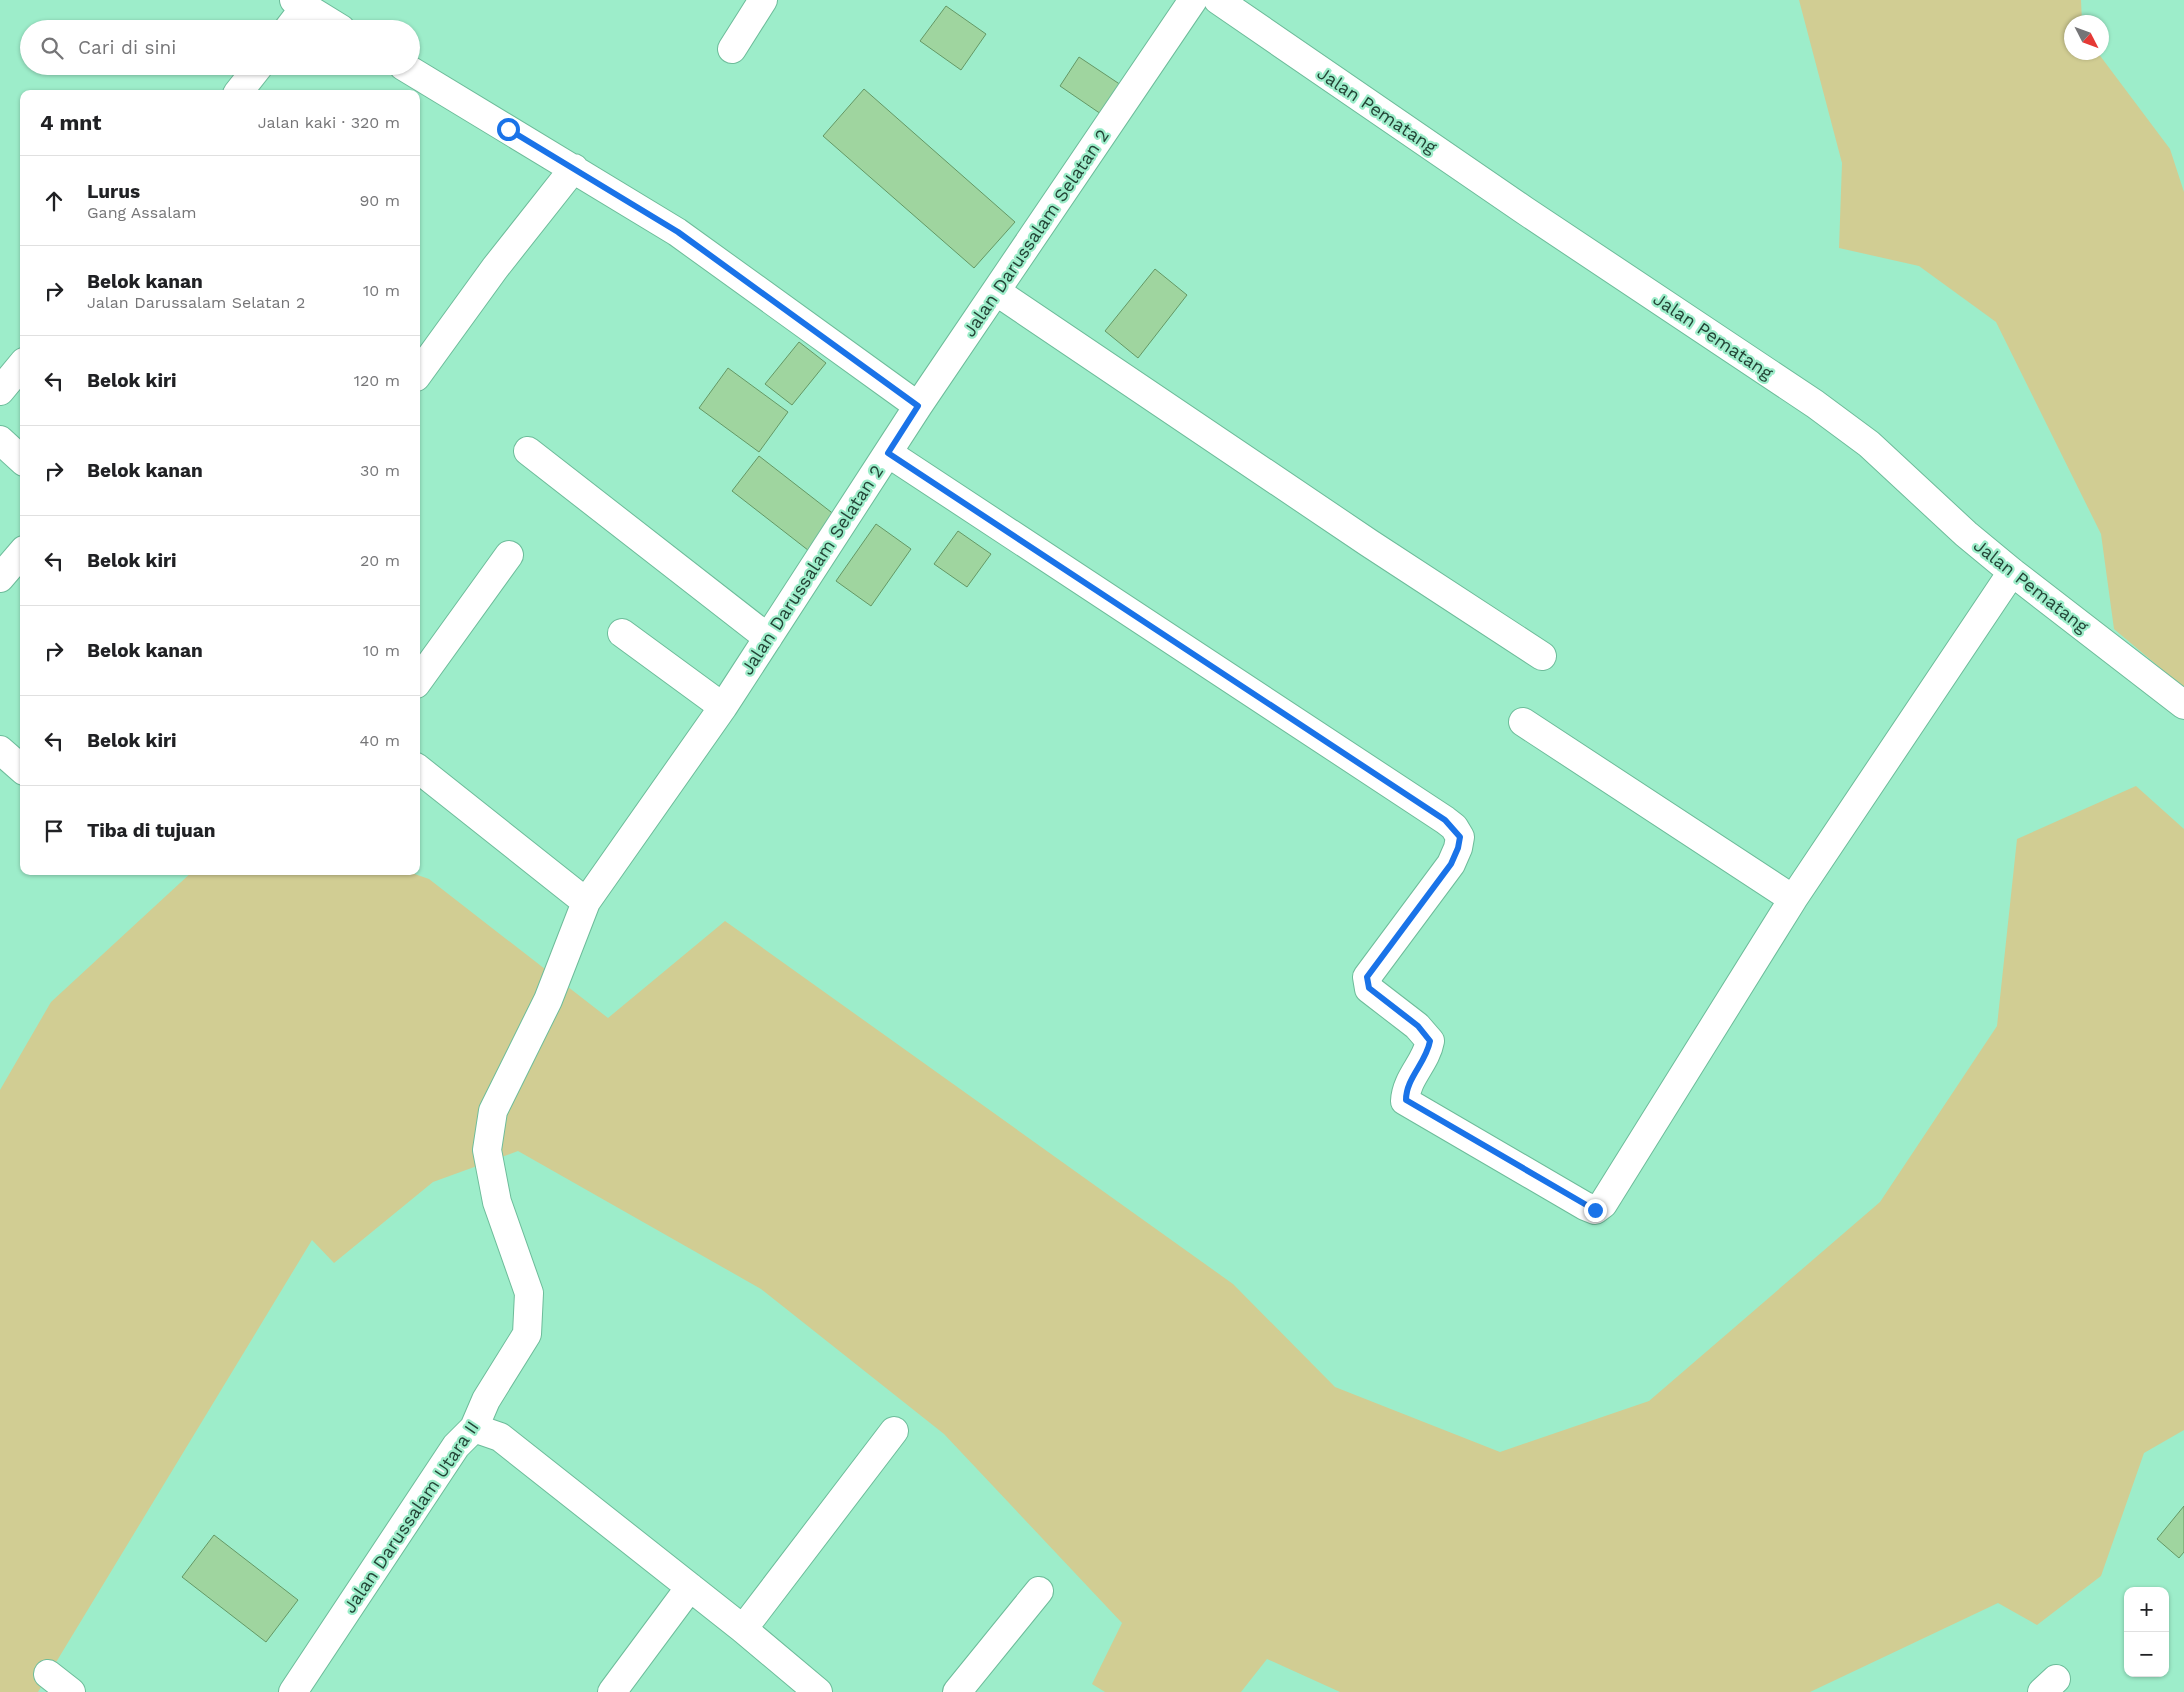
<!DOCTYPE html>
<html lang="id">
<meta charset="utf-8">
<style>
:root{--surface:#fff;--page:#f6f6f6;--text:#202124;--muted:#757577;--line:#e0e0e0}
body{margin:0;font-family:"Work Sans",sans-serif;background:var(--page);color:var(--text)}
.controls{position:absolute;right:15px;bottom:15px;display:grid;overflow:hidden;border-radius:10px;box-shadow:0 1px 4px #0004}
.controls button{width:45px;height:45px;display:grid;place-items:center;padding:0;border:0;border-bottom:1px solid var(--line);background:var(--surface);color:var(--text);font:25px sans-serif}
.compass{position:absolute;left:2064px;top:15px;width:45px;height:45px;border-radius:50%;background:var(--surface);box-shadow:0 1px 4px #0004;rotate:132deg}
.stop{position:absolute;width:15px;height:15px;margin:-11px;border:4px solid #1a73e8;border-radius:50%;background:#fff}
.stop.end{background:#1a73e8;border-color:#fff;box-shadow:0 1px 5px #0008}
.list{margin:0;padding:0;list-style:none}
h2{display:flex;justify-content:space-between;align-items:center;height:65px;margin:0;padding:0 20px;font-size:21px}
h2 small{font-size:16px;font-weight:400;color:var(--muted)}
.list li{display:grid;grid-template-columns:32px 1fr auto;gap:15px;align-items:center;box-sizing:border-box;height:90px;padding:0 20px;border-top:1px solid var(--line)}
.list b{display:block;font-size:19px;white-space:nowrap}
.list p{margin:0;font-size:16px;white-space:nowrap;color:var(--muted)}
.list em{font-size:16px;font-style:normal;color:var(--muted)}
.icon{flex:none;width:28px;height:28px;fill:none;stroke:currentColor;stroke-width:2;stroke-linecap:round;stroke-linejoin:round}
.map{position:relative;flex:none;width:2184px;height:1692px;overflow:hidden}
.search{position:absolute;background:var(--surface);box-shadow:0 1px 4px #0004;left:20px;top:20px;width:400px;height:55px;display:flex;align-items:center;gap:12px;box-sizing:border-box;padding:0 18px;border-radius:28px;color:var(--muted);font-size:19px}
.panel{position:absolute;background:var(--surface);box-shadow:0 1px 4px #0004;left:20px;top:90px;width:400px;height:785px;border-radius:10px}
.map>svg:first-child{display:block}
.green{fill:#d1cd93}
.building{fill:#9fd59f;stroke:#649865}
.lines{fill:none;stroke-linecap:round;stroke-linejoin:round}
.minor-casing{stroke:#6dbc9a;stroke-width:30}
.minor{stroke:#fff;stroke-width:28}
.route{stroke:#1a73e8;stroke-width:6}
.labels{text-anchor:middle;stroke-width:4.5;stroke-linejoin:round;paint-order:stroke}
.street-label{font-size:18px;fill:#234436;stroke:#9dedca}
</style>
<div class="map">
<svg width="2184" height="1692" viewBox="0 0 2184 1692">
<rect width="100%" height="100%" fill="#9dedca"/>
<path class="green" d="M 1799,0 L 2081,0 L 2082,22 L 2072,22 L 2072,52 L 2098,53 L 2170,149 L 2184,192 L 2184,688 L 2114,629 L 2101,534 L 1996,322 L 1919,266 L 1839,248 L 1842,163 Z
M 2136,786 L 2184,829 L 2184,1430 L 2144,1453 L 2101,1576 L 2037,1625 L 1998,1603 L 1810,1692 L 1340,1692 L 1267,1659 L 1241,1692 L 1105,1692 L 1092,1684 L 1122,1623 L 944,1434 L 761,1289 L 518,1151 L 433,1182 L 334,1263 L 312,1240 L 38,1692 L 0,1692 L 0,1090 L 51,1002 L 193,871 L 406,871 L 429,879 L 608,1018 L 725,921 L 1233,1284 L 1335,1387 L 1500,1452 L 1649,1401 L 1880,1202 L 1997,1026 L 2017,839 Z"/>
<path class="building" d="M 946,6 L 986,34 L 961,70 L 920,41 Z
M 1079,57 L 1121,85 L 1101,114 L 1060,86 Z
M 864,89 L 1015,222 L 974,268 L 823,136 Z
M 1155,269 L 1187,295 L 1138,358 L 1105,331 Z
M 799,342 L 826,363 L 792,405 L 765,384 Z
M 728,368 L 788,412 L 759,452 L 699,408 Z
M 759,456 L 840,519 L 813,554 L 732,491 Z
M 876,524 L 911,549 L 871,606 L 836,581 Z
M 958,531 L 991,554 L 967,587 L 934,564 Z
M 2184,1506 L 2184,1552 L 2179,1558 L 2157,1539 Z
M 214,1535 L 298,1600 L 266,1642 L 182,1577 Z"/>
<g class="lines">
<defs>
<path id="minor" d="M 294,0 L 341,29
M 1218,0 L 1524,210 L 1815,404 L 1869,444 L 1966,534 L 2012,572 L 2184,705
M 288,29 L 305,7
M 732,49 L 763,0
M 403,66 L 677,232 L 918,406
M 237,94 L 259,66
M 997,292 L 1369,543 L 1542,656
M 416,377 L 495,268 L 574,168
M 0,391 L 24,362
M 0,440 L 24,462
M 528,451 L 768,638
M 888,453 L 1445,820 L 1454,827 L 1460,837 L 1458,848 L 1451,864 L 1367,977 L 1369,989 L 1417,1026 L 1430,1041 C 1426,1063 1406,1078 1405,1101 L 1585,1206 L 1595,1210 L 1603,1204 L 1793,899 L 2012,572
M 0,578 L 24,550
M 622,633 L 723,707
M 416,684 L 509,555
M 1523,722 L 1793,899
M 0,750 L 24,771
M 416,767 L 586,902
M 474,1428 L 500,1437 L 743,1629 L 818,1692
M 743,1629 L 894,1431
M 48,1674 L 71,1692
M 293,1692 L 456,1446 L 474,1428 L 486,1400 L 527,1334 L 529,1293 L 497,1202 L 487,1150 L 493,1111 L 548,1000 L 586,902 L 723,707 L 918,406 L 1193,0
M 612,1692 L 690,1587
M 957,1692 L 1039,1591
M 2042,1692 L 2056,1679"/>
</defs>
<use href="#minor" class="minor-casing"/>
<use href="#minor" class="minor"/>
</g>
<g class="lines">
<path class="route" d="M 508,129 L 678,232 L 918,406 L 888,453 L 1445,820 L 1460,837 L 1458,848 L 1451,864 L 1367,977 L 1369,988 L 1418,1026 L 1430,1041 C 1426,1063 1406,1078 1406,1100 L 1595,1210"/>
</g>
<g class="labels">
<g class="street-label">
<text transform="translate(1377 110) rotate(34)" y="6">Jalan Pematang</text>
<text transform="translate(1036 233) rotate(-56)" y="6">Jalan Darussalam Selatan 2</text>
<text transform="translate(1713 336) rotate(34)" y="6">Jalan Pematang</text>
<text transform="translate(812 570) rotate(-57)" y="6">Jalan Darussalam Selatan 2</text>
<text transform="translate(2031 586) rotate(38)" y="6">Jalan Pematang</text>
<text transform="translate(411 1517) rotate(-56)" y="6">Jalan Darussalam Utara II</text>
</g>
</g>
</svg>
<div class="controls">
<button>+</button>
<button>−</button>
</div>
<svg class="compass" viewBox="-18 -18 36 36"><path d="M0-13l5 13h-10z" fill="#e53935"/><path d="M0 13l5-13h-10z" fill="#757577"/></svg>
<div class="stop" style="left:508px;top:129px"></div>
<div class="stop end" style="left:1595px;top:1210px"></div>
<div class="search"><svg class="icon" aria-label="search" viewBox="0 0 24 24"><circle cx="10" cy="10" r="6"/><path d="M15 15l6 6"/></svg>Cari di sini</div>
<section class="panel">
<h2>4 mnt<small>Jalan kaki · 320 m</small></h2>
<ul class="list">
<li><svg class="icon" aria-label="ahead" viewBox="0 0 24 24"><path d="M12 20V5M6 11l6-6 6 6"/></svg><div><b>Lurus</b><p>Gang Assalam</p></div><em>90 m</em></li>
<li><svg class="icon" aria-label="right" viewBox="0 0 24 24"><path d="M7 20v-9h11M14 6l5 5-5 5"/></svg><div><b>Belok kanan</b><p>Jalan Darussalam Selatan 2</p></div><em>10 m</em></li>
<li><svg class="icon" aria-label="left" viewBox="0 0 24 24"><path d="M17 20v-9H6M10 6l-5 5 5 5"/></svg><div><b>Belok kiri</b></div><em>120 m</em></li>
<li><svg class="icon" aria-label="right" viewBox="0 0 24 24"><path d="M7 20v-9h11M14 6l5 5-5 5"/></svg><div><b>Belok kanan</b></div><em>30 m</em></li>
<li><svg class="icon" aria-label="left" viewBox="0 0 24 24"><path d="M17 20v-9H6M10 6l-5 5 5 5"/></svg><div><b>Belok kiri</b></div><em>20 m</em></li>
<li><svg class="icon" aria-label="right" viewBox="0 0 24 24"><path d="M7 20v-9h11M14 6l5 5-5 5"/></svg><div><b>Belok kanan</b></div><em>10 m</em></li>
<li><svg class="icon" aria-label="left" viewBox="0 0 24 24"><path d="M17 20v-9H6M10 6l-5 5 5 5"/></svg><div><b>Belok kiri</b></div><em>40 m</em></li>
<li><svg class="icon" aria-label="arrive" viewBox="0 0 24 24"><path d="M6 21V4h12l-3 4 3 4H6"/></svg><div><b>Tiba di tujuan</b></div></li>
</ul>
</section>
</div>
